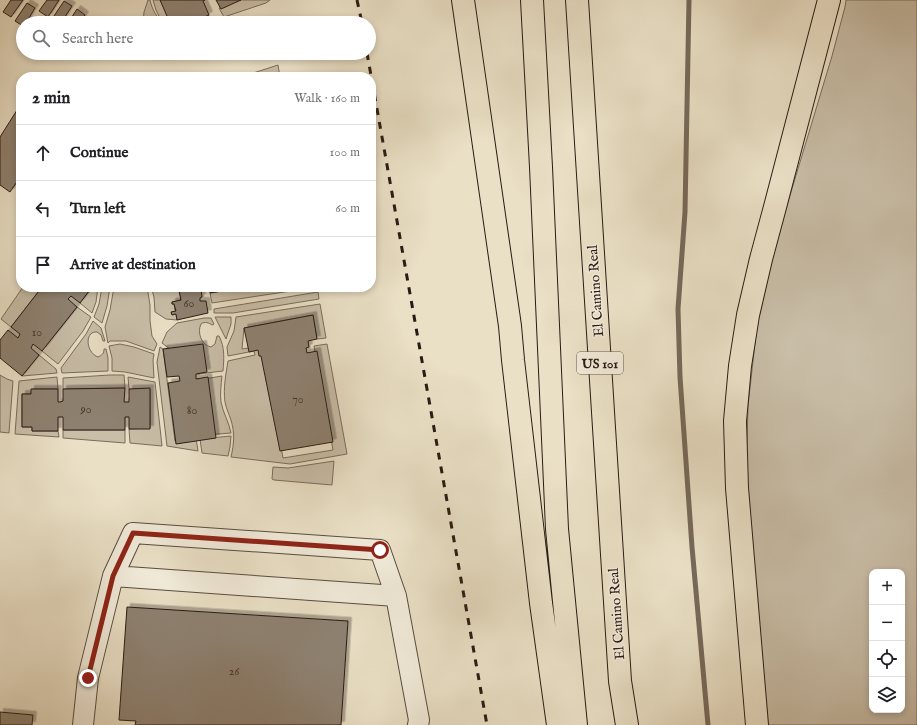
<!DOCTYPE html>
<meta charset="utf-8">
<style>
:root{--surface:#fff;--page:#f6f6f6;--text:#202124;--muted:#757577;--line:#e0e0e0}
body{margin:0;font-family:"IM FELL English",serif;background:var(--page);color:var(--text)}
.controls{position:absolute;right:12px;bottom:12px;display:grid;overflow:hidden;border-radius:8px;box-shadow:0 2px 6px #0003}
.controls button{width:36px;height:36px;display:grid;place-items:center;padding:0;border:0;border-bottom:1px solid var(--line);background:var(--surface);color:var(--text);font:20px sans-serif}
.stop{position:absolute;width:12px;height:12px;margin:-9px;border:3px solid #8f2418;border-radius:50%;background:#fff}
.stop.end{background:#8f2418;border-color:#fff;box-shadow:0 1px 4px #0008}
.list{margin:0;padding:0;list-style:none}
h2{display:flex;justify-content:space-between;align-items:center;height:52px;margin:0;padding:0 16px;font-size:17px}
h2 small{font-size:13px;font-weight:400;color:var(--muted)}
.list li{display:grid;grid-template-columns:26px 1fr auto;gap:12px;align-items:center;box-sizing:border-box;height:56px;padding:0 16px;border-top:1px solid var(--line)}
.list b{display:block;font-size:15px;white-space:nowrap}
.list em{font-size:13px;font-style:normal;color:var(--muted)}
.icon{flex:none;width:22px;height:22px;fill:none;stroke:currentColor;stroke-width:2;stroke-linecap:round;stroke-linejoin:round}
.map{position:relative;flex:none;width:917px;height:725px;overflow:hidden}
.search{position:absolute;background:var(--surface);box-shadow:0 2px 6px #0003;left:16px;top:16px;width:360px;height:44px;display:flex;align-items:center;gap:10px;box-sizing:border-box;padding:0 14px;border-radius:22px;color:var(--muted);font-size:15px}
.panel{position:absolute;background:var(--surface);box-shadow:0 2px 6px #0003;left:16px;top:72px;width:360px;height:220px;border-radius:16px}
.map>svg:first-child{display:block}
.green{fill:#c9bea8;stroke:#7a6c5e;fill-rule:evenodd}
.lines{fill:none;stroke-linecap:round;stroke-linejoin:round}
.stream{stroke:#76695a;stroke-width:5}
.building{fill:#8e8171;stroke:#2a1a14;filter:url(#shadow)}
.minor-casing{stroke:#5a4c40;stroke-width:22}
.highway-casing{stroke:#2a1a14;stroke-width:24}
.minor{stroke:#f1ebda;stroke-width:20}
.highway{stroke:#eae0c6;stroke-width:22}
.rail{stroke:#2a1a14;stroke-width:3;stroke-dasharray:7 7;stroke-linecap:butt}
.route{stroke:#8f2418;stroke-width:5}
.labels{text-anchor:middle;stroke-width:3;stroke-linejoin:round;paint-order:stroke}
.number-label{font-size:12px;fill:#43342b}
.shield{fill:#f1ebda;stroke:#66594f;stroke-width:1}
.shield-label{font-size:13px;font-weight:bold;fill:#2a1a14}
.street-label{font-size:14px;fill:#2a1a14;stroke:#f1ebda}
</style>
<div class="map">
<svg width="917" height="725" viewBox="0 0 917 725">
<defs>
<filter id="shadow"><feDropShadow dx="3.5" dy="-3.5" stdDeviation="0" flood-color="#0004"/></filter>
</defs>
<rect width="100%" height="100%" fill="#eae0c6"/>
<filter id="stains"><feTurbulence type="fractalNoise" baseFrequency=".005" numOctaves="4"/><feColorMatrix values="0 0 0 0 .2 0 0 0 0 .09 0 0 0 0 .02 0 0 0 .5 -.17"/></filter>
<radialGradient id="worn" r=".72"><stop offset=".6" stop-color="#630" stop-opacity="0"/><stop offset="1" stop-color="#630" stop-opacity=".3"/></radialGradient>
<path class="green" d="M 148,0 L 150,0 C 152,9 156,16 162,23 L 143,23 L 144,12 Z
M 153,0 L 161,0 L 180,17 L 208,14 L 212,22 L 209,23 L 168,23 L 159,16 L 156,10 Z
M 237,0 L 270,0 L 266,3 L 224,17 L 219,8 Z
M 846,0 L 917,0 L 917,725 L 768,725 L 746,479 L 748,406 L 757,325 L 775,245 L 832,56 L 845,7 ZM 872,572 L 902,572 L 902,710 L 872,710 Z
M 278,65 L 280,77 L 241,77 Z
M 23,287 L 42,287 L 11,327 L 1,319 Z
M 92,287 L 98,287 L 96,302 L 92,313 L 80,303 Z
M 102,287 L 110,287 L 107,306 L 102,323 L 94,317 L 99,304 Z
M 114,287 L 147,287 L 150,305 L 150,321 L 152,336 L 157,344 L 154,351 L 126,341 L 110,341 L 108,343 L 105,327 L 110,310 Z
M 151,287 L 178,287 L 181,300 L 172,302 L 172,304 L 174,304 L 177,320 L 166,319 L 155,312 L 154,297 Z
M 245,287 L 317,287 L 212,303 L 210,293 Z
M 318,292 L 319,299 L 233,313 L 214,313 L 214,309 Z
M 320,304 L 326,338 L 317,339 L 313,315 L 244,328 L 242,349 L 263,346 L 283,458 L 333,450 L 314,346 L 327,344 L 347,454 L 290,464 L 231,457 C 234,444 235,433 231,420 C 229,414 226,408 225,402 C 223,388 226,374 228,361 L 255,355 L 254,351 L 228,356 L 227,347 L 234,331 L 236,317 Z
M 77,307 L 91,317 L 83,331 L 58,364 L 42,351 Z
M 215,317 L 231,317 L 231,324 L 226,339 Z
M 204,318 L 211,318 L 214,324 L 212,325 C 209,323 205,321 201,324 C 197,332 201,345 211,347 L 215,344 L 217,336 L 219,336 C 225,347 224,359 223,371 L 198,374 L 194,346 L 170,349 L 162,343 L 167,332 L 177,323 Z
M 93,321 L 101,328 L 105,341 L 103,341 L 101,335 L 97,332 C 84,331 86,353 98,357 C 102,355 104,354 104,349 L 106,349 L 108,358 L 108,371 L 62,373 L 61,368 L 86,334 Z
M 120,344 L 134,347 L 154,354 L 153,360 L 154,378 L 125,372 L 112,371 L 112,358 L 109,346 Z
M 160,347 L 163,349 L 175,441 L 196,438 L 198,451 L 167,446 L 157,362 Z
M 39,355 L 56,369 L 57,373 L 22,376 Z
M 0,375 L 7,379 L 13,381 L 9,433 L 0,432 Z
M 110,375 L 124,375 L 125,388 L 63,389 L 63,378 Z
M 222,376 C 221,385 220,394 221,402 C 223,413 229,422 231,433 L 206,435 L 198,380 Z
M 57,377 L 58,389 L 32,389 L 31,394 L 22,394 L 22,427 L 32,427 L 32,431 L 58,431 L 59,437 L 15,434 L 19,381 Z
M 128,377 L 155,382 L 162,446 L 130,443 L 129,429 L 150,428 L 150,389 L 129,389 Z
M 63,430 L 125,430 L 125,443 L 63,438 Z
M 231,436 L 230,447 L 228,456 L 202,453 L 200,439 Z
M 334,461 L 332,485 L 274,480 L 272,479 L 273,467 L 288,468 Z"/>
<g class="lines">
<path class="stream" d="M 689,0 L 685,212 L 678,309 L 680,377 L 692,547 L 708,725"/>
</g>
<path class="building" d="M 11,0 L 23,0 L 11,17 L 3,12 Z
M 47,0 L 59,0 L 48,17 L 39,11 Z
M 160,0 L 205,0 L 203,1 L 209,15 L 197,20 L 196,17 L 181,23 L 179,18 L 170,23 Z
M 216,0 L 241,0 L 221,9 Z
M 64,1 L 72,6 L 61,23 L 58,23 L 52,19 Z
M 27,3 L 35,8 L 26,23 L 23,23 L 23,26 L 15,21 Z
M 77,9 L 85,15 L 80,23 L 68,23 Z
M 19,107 L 21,108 L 21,176 L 10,192 L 0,185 L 0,137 Z
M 42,287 L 53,287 L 56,289 L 57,287 L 92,287 L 80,303 L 71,296 L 68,299 L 77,307 L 42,351 L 33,344 L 31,348 L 39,355 L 22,376 L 0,358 L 0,340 L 8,330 L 18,338 L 20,334 L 11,327 Z
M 180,287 L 203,287 L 203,288 L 201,289 L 202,297 L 200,298 L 200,301 L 206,301 L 208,313 L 177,320 L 176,314 L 172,315 L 171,312 L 176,311 L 174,304 L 172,304 L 172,302 L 181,300 L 179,290 L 180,290 Z
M 209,287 L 245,287 L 210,293 Z
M 313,315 L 317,339 L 308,341 L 309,347 L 306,348 L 307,353 L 317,351 L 333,442 L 280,451 L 261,356 L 259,356 L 258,350 L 249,352 L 244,328 Z
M 203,344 L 207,372 L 196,374 L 196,379 L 208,377 L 216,438 L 176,444 L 168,383 L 180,381 L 179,376 L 167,377 L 163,349 Z
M 125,388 L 124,402 L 129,402 L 129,389 L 150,388 L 150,429 L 129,429 L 129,417 L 125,417 L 125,430 L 63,430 L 63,417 L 58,417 L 58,431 L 32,431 L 32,427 L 22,427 L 22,394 L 31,394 L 31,389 L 58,389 L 58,402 L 60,402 L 63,401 L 63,389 Z
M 127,607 L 348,621 L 341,725 L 135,725 L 136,721 L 119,720 Z
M 0,712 L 33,715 L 32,725 L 0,725 Z"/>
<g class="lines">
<defs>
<path id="minor" d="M 396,596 L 113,576 L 133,533 L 380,550 L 396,596 L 419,720 L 418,725
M 83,725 L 88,678 L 113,576"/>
<path id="highway" d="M 463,0 L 510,326 L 513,360 L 541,603 L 558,725
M 532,0 L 541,167 L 557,529 L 576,725
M 577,0 L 620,681 L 627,725
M 757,725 L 737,488 L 735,421 L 740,366 L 748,315 L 761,259 L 775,207 L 829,0"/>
</defs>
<use href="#minor" class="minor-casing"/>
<use href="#highway" class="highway-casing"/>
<use href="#minor" class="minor"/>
<use href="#highway" class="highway"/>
<path class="rail" d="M 357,0 L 362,23
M 367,53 L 487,725"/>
</g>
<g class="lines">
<path class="route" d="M 88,678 L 113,576 L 133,533 L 380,550"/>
</g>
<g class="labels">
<g class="number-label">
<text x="189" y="307">60</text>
<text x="37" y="336">10</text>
<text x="298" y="403">70</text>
<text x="86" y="413">90</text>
<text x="192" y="414">80</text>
<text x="234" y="675">26</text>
</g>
<rect class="shield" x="577" y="352" width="46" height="22" rx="3"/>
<g class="shield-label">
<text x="600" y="368">US 101</text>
</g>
<g class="street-label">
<text transform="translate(595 291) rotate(-94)" y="5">El Camino Real</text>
<text transform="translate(616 614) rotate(-94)" y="5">El Camino Real</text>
</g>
</g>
<rect width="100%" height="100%" filter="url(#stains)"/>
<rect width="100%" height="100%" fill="url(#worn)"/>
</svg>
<div class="controls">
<button>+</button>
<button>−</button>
<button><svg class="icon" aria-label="locate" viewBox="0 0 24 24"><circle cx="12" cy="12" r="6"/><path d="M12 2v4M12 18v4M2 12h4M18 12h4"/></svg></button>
<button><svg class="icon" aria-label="layers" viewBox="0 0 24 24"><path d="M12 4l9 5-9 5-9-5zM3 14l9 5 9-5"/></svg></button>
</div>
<div class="stop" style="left:380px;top:550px"></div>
<div class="stop end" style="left:88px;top:678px"></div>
<div class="search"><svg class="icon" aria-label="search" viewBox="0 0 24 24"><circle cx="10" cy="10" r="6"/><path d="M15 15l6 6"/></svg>Search here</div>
<section class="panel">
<h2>2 min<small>Walk · 160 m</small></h2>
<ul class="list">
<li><svg class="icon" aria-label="ahead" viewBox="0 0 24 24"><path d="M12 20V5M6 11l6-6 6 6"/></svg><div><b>Continue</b></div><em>100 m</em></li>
<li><svg class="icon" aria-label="left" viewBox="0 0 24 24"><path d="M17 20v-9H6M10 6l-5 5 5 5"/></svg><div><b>Turn left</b></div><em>60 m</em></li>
<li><svg class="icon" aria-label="arrive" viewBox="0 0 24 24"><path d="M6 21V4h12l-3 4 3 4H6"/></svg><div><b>Arrive at destination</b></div></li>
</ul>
</section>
</div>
